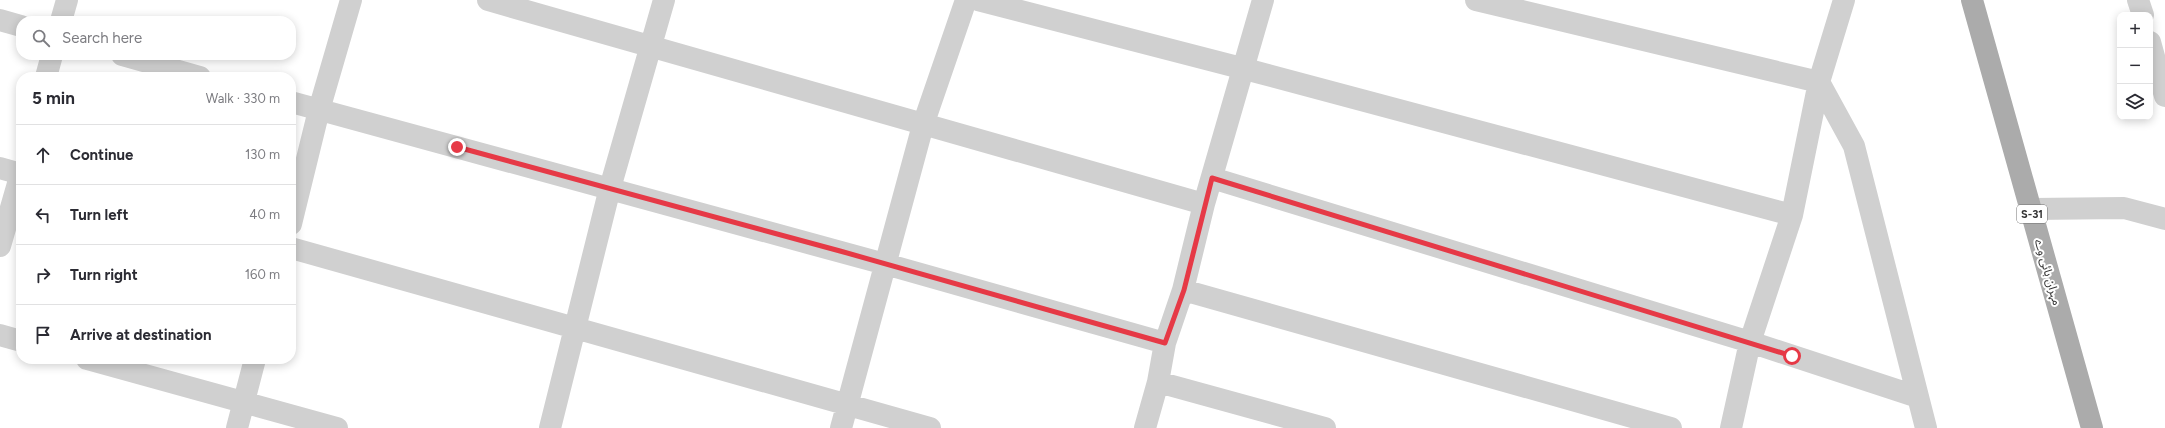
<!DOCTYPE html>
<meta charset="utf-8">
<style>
:root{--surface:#fff;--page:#f7f7f7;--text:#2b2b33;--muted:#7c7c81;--line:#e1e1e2}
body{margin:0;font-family:Figtree,"Noto Sans Arabic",sans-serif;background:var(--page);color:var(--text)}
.controls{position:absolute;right:12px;top:12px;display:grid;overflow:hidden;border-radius:8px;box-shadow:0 2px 10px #0003}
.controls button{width:36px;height:36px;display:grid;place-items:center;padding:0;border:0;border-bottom:1px solid var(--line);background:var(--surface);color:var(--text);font:20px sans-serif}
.stop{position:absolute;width:12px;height:12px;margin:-9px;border:3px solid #e63946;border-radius:50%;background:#fff}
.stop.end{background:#e63946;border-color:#fff;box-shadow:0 1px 4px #0008}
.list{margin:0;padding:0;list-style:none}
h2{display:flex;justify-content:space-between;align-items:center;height:52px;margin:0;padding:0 16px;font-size:17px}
h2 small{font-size:13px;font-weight:400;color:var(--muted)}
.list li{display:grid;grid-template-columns:26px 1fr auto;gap:12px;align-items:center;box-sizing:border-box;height:60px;padding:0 16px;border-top:1px solid var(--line)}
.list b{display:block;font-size:15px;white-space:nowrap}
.list em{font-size:13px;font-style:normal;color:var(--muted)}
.icon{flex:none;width:22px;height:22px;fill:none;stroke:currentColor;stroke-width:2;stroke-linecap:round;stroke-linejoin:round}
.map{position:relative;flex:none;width:2165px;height:428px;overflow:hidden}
.search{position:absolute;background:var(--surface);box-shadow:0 2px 10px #0003;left:16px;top:16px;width:280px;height:44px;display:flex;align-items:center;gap:10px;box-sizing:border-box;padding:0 14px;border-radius:16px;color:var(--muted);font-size:15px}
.panel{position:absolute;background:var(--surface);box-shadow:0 2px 10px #0003;left:16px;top:72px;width:280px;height:292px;border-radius:16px}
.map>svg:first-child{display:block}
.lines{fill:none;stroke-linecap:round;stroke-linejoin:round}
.minor{stroke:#d0d0d0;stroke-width:22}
.major{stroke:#ababab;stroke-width:22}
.route{stroke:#e63946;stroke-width:5}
.labels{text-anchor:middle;stroke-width:4;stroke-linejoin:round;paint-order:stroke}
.shield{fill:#fff;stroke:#707070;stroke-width:1}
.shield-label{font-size:11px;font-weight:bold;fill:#333}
.street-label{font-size:12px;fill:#333;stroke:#fff}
</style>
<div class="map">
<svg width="2165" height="428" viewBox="0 0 2165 428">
<rect width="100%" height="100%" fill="#fff"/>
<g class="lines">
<path class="minor" d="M 488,0 L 1204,204
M 978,0 L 1245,69 L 1792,215
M 1476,0 L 1819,82 L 1854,146 L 1926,428
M 2138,0 L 2143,15
M 0,20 L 21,26
M 61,21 L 67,0
M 2150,42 L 2165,96
M 122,55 L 200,77
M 46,77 L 52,55
M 291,102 L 885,264 L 1165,343
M 0,168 L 21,174
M 1212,178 L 1750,342 L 1918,397
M 2030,209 L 2124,208 L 2165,219
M 291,224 L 319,110 L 351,0
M 0,246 L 21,173
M 291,248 L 930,428
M 1183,290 L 1671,428
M 0,335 L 21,341
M 87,359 L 337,428
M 1158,382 L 1325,428
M 237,428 L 255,359
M 550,428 L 610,188 L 664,0
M 841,428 L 923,125 L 966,0
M 1145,428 L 1158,382 L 1165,343 L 1183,290 L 1204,204 L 1263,0
M 1731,428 L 1750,342 L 1792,215 L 1819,82 L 1844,0"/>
<path class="major" d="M 1972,0 L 2092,428"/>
</g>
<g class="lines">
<path class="route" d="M 457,147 L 840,251 L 1165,343 L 1184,290 L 1212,178 L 1792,356"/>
</g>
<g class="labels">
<rect class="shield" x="2017" y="205" width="30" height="18" rx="3"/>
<g class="shield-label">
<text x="2032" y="218">S-31</text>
</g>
<g class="street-label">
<text transform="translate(2048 272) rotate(74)" y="4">مہران ہائی وے</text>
</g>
</g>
</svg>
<div class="controls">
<button>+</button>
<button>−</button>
<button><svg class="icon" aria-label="layers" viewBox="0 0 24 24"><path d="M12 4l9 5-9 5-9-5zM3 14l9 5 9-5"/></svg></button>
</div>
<div class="stop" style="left:1792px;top:356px"></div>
<div class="stop end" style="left:457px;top:147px"></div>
<div class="search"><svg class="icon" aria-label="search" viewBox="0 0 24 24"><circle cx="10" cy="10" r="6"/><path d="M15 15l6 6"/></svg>Search here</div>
<section class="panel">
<h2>5 min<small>Walk · 330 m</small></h2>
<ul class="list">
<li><svg class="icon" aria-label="ahead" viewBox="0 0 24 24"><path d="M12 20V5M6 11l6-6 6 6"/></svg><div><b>Continue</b></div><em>130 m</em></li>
<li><svg class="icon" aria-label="left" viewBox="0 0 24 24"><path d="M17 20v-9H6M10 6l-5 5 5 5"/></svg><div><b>Turn left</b></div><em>40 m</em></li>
<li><svg class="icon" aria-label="right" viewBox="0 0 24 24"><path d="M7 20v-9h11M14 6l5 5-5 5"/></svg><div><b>Turn right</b></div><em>160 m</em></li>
<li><svg class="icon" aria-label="arrive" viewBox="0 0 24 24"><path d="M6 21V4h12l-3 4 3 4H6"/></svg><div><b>Arrive at destination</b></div></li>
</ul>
</section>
</div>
